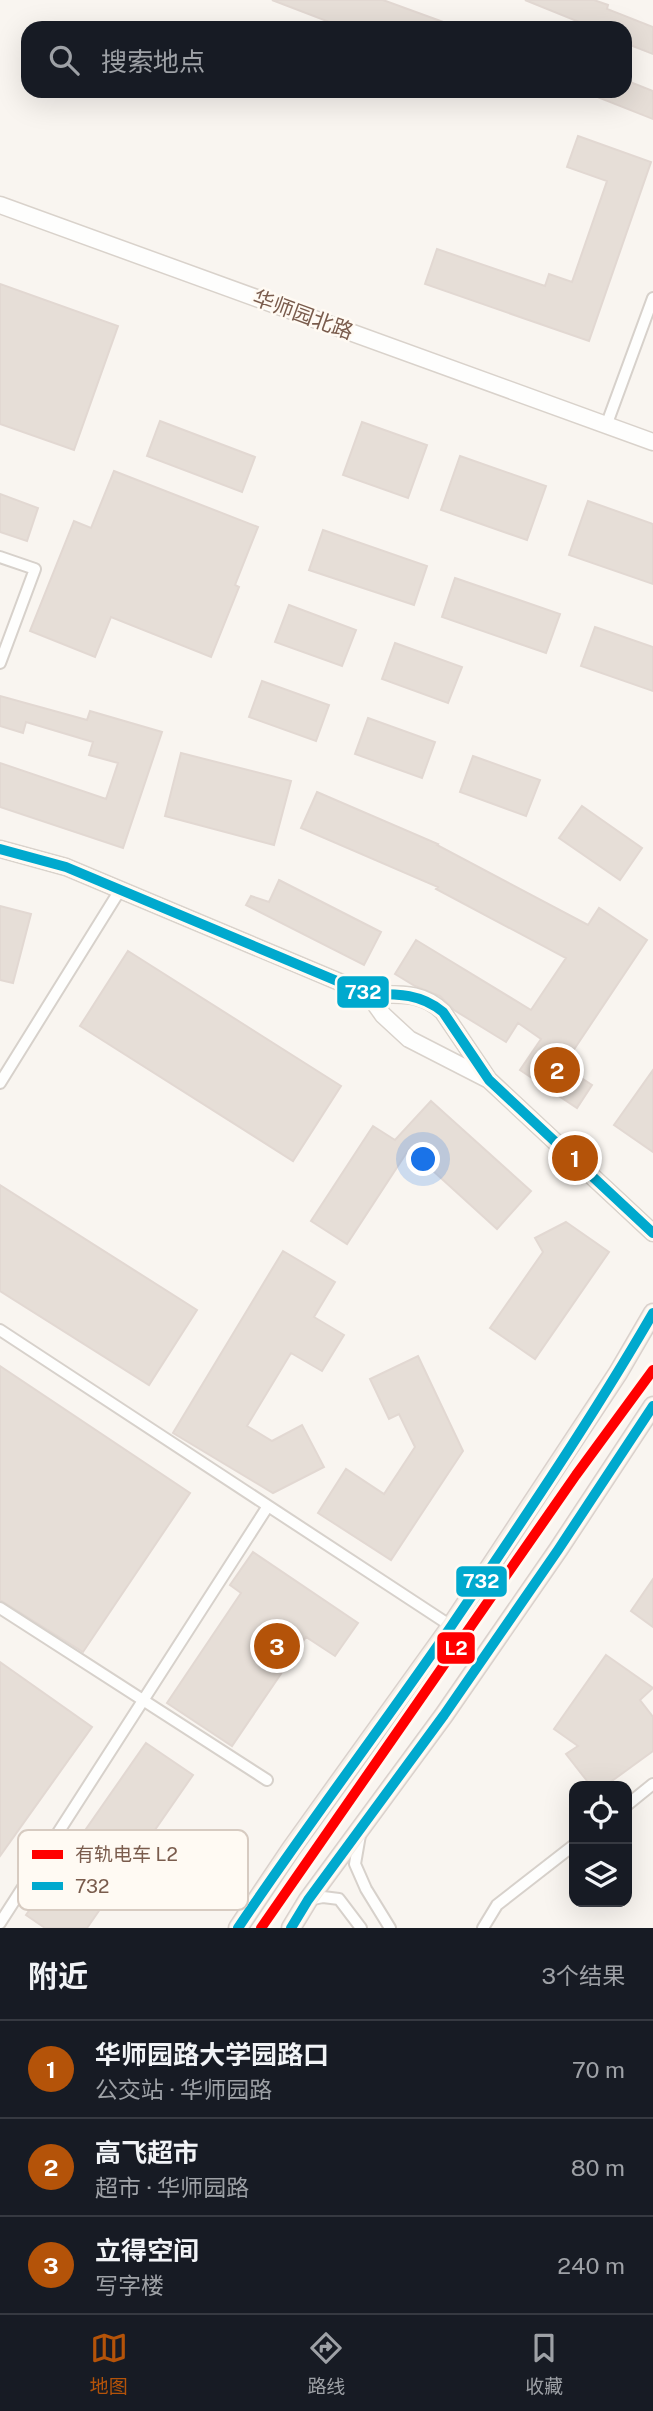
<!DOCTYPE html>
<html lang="zh">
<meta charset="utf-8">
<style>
:root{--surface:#171b24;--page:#242831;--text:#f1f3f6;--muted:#9ea1a6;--line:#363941;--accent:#b45309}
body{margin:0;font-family:"Public Sans","Noto Sans SC",sans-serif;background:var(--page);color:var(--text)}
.controls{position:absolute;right:21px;bottom:21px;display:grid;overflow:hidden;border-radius:14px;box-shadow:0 7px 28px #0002}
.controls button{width:63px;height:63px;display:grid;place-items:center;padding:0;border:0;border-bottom:2px solid var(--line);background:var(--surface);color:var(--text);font:35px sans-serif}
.you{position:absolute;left:424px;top:1160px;width:24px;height:24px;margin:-18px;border:5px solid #fff;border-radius:50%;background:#1a73e8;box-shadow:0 0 0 10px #1a73e833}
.badge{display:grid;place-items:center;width:46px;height:46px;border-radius:50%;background:var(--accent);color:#fff;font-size:23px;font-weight:700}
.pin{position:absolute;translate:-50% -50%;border:4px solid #fff;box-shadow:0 2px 7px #0006}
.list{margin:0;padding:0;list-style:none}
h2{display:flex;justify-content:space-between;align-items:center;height:91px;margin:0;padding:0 28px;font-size:30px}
h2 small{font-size:23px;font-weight:400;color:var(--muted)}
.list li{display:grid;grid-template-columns:46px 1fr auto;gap:21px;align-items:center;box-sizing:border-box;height:98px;padding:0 28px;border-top:2px solid var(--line)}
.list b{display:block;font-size:26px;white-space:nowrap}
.list p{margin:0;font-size:23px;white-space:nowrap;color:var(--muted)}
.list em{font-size:23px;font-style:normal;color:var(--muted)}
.icon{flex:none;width:38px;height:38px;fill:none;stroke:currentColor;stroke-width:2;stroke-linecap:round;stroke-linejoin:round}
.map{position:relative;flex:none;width:653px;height:1928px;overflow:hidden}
.search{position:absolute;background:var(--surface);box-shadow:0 7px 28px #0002;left:21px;right:21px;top:21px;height:77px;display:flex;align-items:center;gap:18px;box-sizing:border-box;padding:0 24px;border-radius:21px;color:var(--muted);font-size:26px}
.sheet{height:385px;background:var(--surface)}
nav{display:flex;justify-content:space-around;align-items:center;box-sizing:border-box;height:98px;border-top:2px solid var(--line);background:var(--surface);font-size:19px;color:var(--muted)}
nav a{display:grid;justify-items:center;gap:4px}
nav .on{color:var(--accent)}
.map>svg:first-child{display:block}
.building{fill:#e6ded7;stroke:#e2d8d2;stroke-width:2}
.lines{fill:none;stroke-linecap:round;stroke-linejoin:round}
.street-casing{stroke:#d7d1cb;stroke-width:14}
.secondary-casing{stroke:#d9d2cb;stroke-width:19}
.primary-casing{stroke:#dad1cc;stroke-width:21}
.street{stroke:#fefefd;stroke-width:10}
.secondary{stroke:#fefefd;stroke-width:16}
.primary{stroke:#f3eee8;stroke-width:18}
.bus-1-casing{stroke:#fffaf3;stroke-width:16}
.bus-1{stroke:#00a9ce;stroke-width:10}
.tram-1-casing{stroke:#fffaf3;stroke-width:16}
.tram-1{stroke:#f00;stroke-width:10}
.labels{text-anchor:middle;stroke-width:5;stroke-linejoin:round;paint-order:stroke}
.street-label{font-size:21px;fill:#7a5c4d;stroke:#fffaf3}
.key{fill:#fffaf3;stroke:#d7cbc1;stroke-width:2}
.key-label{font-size:19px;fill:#7a5c4d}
.line-badge{stroke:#fffaf3;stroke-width:2.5}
.badge-label{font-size:19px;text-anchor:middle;font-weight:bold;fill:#fff}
</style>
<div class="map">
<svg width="653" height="1928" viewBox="0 0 653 1928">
<rect width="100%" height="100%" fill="#f9f5f0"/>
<path class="building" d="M 272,0 L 383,0 L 457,27 L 345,28 Z
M 525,0 L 594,0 L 608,5 L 607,9 L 653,27 L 653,54 L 625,43 L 625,28 L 594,28 Z
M 625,80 L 653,91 L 653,119 L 585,92 L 625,91 Z
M 578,136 L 651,162 L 589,341 L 425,284 L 437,249 L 545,286 L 549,274 L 572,282 L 607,181 L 567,167 Z
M 0,284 L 118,326 L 74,450 L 0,424 Z
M 160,421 L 255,457 L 242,492 L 147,456 Z
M 362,422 L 427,445 L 408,498 L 343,475 Z
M 460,456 L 546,486 L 527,540 L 441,510 Z
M 114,471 L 258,527 L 235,585 L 239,587 L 211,657 L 111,617 L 95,657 L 30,631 L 74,521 L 91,528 Z
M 0,494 L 38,508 L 27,541 L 0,532 Z
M 588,501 L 653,524 L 653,584 L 569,555 Z
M 323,530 L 427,566 L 414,605 L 309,570 Z
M 455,578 L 560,614 L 546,653 L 442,617 Z
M 289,605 L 356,630 L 342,666 L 275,642 Z
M 595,627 L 653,647 L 653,691 L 581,666 Z
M 395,643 L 462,667 L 448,703 L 382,679 Z
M 262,681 L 329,705 L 316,741 L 249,717 Z
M 0,696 L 87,720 L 90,711 L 162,732 L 123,848 L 0,807 L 0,763 L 106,799 L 118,763 L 89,755 L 93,742 L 26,722 L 23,733 L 0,726 Z
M 368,718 L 435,742 L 422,778 L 355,754 Z
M 181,753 L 291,781 L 274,845 L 165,816 Z
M 473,756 L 540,780 L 526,816 L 460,792 Z
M 317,792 L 438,844 L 437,845 L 588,925 L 599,908 L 647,940 L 563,1066 L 592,1085 L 577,1108 L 520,1070 L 541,1039 L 518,1023 L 506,1042 L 454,1010 L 440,996 L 415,986 L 395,974 L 416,940 L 531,1010 L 566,958 L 436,889 L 438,887 L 301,828 Z
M 582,806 L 642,848 L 620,880 L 559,838 Z
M 279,880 L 381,932 L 364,965 L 246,905 L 251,896 L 269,902 Z
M 0,906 L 31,914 L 13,983 L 0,980 Z
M 128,951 L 341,1086 L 293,1161 L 80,1026 Z
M 653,1070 L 653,1152 L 614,1125 Z
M 431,1101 L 531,1191 L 497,1229 L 409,1149 L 347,1244 L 311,1221 L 373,1126 L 395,1140 Z
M 0,1185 L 197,1310 L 149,1385 L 0,1291 Z
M 566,1222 L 609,1252 L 535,1359 L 490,1328 L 543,1252 L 535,1238 Z
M 283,1251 L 335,1282 L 314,1317 L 344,1335 L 322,1371 L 291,1353 L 247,1426 L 272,1441 L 302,1425 L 324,1467 L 273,1493 L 173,1433 Z
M 418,1356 L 463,1451 L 391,1560 L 318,1513 L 346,1469 L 384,1494 L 415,1447 L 399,1414 L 389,1419 L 370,1379 Z
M 0,1366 L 190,1493 L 83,1652 L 0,1600 Z
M 253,1552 L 358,1623 L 335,1656 L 306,1637 L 232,1746 L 167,1703 L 241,1593 L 230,1585 Z
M 653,1579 L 653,1627 L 631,1611 Z
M 606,1655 L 653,1688 L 640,1700 L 653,1717 L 653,1751 L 605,1786 L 591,1786 L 566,1754 L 578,1746 L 554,1729 Z
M 0,1662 L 92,1727 L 0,1856 Z
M 146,1743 L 193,1775 L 87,1928 L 45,1928 L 26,1915 Z"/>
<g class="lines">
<defs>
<path id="street" d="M 606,426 L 653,298
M 0,557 L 35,569 L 0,663
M 0,1083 L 120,890
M 0,1330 L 451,1626
M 0,1608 L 267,1780
M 627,1805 L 653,1784
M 360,1835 L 355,1864 L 366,1889 L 390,1928
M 308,1900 L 323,1897 L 339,1899 L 361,1928
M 0,1923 L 268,1506
M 483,1928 L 497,1905 L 574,1845"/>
<path id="secondary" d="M 0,205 L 653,442
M 0,849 L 66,867 L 368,994 C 396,995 421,990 443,1012 L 489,1080 L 653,1233
M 368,994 L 383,1015 L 409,1039 L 487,1079"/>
<path id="primary" d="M 238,1928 L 291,1849 L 451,1626 L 618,1373 L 653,1313
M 291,1928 L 308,1900 L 444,1715 L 558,1550 L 653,1406"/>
</defs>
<use href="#street" class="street-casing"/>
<use href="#secondary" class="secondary-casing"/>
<use href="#primary" class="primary-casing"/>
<use href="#street" class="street"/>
<use href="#secondary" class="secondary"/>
<use href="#primary" class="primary"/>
<defs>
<path id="bus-1" d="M 0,849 L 66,867 L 368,994 C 396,994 420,993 443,1012 L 489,1080 L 653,1233
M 238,1928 C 307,1825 382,1727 452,1625 C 521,1523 591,1420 653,1313
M 291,1928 L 308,1900 L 444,1715 L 558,1550 L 653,1406"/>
</defs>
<use href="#bus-1" class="bus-1-casing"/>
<use href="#bus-1" class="bus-1"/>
<defs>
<path id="tram-1" d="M 261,1928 L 576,1475 L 653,1370"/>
</defs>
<use href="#tram-1" class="tram-1-casing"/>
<use href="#tram-1" class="tram-1"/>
</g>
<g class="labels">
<g class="street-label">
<text transform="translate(303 315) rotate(20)" y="7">华师园北路</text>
</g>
</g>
<rect x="18" y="1830" width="230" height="80" rx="10" class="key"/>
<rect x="32" y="1850" width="31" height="9" fill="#f00"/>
<rect x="32" y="1882" width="31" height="8" fill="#00a9ce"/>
<g class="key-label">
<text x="75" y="1861">有轨电车 L2</text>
<text x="75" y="1893">732</text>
</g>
<g class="line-badge">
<rect x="336" y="975" width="54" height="34" rx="7" fill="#00a9ce"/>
<rect x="455" y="1565" width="53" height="33" rx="7" fill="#00a9ce"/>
<rect x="436" y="1631" width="40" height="34" rx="7" fill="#f00"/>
</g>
<g class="badge-label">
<text x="363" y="999">732</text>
<text x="481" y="1588">732</text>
<text x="456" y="1655">L2</text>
</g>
</svg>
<div class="controls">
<button><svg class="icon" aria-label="locate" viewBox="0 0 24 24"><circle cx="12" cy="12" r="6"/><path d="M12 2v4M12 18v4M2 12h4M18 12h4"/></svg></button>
<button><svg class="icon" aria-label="layers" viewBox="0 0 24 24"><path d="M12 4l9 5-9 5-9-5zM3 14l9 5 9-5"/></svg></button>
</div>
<div class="you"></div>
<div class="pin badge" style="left:575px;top:1158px">1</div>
<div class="pin badge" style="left:557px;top:1070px">2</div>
<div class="pin badge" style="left:277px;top:1646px">3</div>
<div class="search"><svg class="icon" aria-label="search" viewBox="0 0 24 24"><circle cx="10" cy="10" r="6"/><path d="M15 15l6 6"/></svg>搜索地点</div>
</div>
<section class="sheet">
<h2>附近<small>3个结果</small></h2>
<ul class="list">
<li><span class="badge">1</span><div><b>华师园路大学园路口</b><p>公交站 · 华师园路</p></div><em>70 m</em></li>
<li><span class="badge">2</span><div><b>高飞超市</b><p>超市 · 华师园路</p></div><em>80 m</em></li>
<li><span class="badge">3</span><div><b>立得空间</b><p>写字楼</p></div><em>240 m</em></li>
</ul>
</section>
<nav>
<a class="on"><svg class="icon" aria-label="map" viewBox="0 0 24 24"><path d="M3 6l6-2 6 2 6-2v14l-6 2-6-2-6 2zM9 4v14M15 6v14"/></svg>地图</a>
<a><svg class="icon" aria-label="directions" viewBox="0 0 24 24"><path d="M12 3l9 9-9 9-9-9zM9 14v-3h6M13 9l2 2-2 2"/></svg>路线</a>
<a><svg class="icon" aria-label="saved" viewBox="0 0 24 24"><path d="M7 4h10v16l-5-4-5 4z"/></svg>收藏</a>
</nav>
